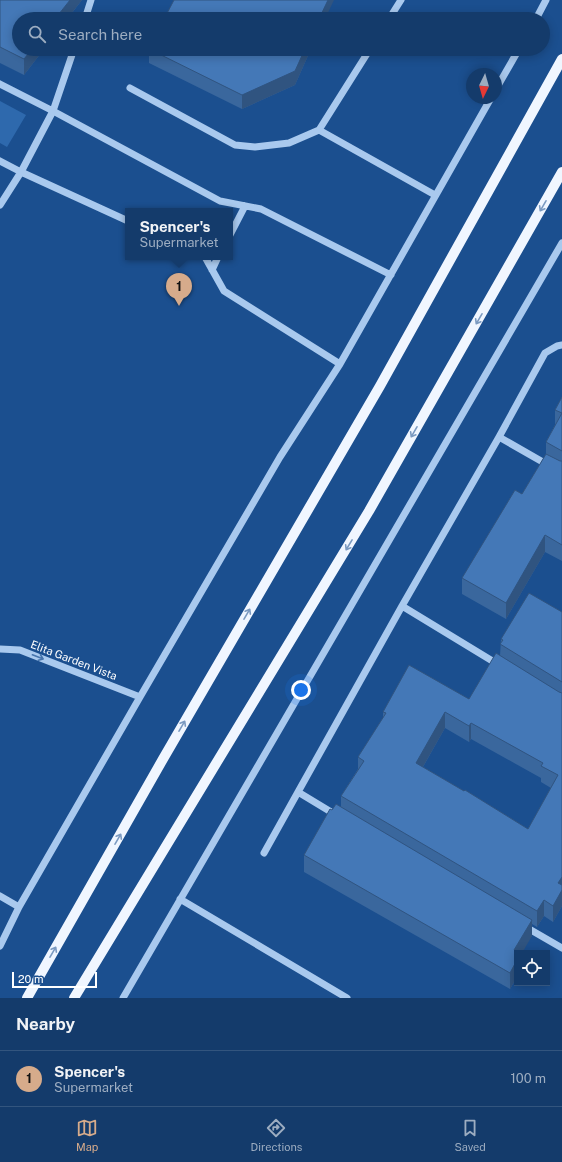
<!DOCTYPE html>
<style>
:root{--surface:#143b6b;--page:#1d4271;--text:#f1f3f6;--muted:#9dadc1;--line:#33557e;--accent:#d6ab8b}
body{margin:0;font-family:"Public Sans",sans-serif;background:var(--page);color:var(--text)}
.controls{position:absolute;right:12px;bottom:12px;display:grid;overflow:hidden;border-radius:0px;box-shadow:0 2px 10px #0003}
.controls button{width:36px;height:36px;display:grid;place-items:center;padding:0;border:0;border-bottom:1px solid var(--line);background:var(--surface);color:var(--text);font:20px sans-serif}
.compass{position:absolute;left:466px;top:68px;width:36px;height:36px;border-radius:50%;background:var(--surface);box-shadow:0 2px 10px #0003;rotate:185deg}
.scale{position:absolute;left:12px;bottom:10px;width:85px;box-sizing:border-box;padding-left:4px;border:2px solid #fff;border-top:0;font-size:11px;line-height:14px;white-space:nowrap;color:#fff;-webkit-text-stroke:3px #1b4f8f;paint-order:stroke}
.you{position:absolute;left:301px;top:690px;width:14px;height:14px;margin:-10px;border:3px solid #fff;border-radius:50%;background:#1a73e8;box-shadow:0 0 0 6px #1a73e833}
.badge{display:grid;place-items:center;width:26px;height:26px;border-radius:50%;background:var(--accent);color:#111;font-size:13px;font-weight:700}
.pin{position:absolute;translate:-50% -33px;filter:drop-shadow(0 1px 2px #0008)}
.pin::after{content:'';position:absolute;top:21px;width:14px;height:12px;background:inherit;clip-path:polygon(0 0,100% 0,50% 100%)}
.popup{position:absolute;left:125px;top:208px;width:108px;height:52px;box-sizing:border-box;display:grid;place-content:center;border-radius:0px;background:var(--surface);filter:drop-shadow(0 1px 3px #0005);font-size:13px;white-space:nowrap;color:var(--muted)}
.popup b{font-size:15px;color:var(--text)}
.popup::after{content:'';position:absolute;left:50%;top:100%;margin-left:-8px;border:8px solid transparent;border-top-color:var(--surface)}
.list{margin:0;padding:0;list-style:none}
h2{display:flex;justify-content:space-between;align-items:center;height:52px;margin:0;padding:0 16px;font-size:17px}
h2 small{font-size:13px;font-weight:400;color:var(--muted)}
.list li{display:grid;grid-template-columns:26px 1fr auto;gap:12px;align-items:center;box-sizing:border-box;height:56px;padding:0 16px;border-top:1px solid var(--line)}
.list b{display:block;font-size:15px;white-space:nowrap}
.list p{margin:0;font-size:13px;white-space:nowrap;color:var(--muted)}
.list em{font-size:13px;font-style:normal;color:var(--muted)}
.icon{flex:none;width:22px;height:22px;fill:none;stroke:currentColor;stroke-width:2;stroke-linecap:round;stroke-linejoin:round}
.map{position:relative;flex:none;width:562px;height:998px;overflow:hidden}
.search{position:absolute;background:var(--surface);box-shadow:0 2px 10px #0003;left:12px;right:12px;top:12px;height:44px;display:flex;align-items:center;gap:10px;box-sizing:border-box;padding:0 14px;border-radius:22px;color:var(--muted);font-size:15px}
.sheet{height:108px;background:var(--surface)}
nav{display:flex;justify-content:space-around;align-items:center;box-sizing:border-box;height:56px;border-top:1px solid var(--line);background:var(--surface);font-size:11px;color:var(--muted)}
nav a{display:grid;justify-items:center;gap:2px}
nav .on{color:var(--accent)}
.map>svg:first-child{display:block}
.green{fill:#2e69ad}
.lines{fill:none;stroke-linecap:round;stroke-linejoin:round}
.minor{stroke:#a9c9ee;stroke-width:7}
.major{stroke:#f0f6ff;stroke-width:10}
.wall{fill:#3a679d;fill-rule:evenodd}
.shaded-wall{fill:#305480}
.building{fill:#4478b7;stroke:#305480;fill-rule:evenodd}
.oneway{stroke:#7b9ac1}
.oneway2{stroke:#4674ac}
.labels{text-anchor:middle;stroke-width:3;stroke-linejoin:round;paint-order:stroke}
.street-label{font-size:11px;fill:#fff;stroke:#1b4f8f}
</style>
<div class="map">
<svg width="562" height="998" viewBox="0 0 562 998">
<rect width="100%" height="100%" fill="#1b4f8f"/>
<path class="green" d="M 0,101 L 26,115 L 7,147 L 0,143 Z"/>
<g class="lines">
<path class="minor" d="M 85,19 L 91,0
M 389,19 L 401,0
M 536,19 L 546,0
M 74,49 L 53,111 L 220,201 L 261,209 L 391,275
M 0,84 L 53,111 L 21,172 L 0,161
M 130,88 L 235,145 L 255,147 L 289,143 L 319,130 L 370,49
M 496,89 L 519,49
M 319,130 L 435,195
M 0,205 L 21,172 L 128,221
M 230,235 L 245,206
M 205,257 L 224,291 L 340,364
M 212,270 L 218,257
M 499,437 L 562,473
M 0,649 L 20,650 L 140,697
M 499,665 L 402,606 L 499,437 L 545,353 L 557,346 L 562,345
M 336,815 L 298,792 L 402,606
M 264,853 L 298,792
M 0,896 L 19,907
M 180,899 L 347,998
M 524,926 L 562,948
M 0,946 L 19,907 L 140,697 L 280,457 L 340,364 L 491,98
M 123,998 L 562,243"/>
<path class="major" d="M 27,998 L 163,759 L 380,386 L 562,59
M 74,998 L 369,511 L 562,172"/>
</g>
<path class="wall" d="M 0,0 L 82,0 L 24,75 L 0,63 Z
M 149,49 L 311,49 L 295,85 L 242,109 L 149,63 Z
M 562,397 L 562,561 L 545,552 L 506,619 L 462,594 L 462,578 L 522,494 L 546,454 L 546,442 L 555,425 L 555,410 Z
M 562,612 L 562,906 L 553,922 L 544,916 L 537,927 L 532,924 L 532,936 L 517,953 L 517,977 L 510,989 L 304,872 L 304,855 L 332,810 L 341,807 L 341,796 L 358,769 L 358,757 L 383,718 L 383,712 L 469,699 L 500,656 L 501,639 ZM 445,728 L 469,742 L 471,739 L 541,778 L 541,782 L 551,788 L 528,829 L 423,767 Z"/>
<path class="shaded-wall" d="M 70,0 L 82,0 L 67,19 L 55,19 Z
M 328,0 L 334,0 L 325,19 L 319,19 Z
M 32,49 L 44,49 L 24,75 L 24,59 Z
M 305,49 L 311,49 L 295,85 L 242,109 L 242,95 Z
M 545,535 L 545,552 L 506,619 L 506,603 Z
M 445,712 L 445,728 L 416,779 L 416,763 Z
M 471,723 L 471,739 L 469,742 L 469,726 Z
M 562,877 L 562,906 L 553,922 L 553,906 L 558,883 Z
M 544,900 L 544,916 L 537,927 L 537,911 Z
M 532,920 L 532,936 L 522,953 L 517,953 L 517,977 L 510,989 L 510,973 L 514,950 Z"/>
<path class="building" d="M 0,0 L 70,0 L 55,19 L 19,19 L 19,49 L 32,49 L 24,59 L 0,47 Z
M 174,0 L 328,0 L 319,19 L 164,19 Z
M 149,49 L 305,49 L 295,71 L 242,95 Z
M 562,397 L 562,451 L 546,442 L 562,413 L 555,410 Z
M 546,454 L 560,461 L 562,461 L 562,545 L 545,535 L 506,603 L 462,578 L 515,490 L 522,494 Z
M 529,593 L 562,612 L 562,682 L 500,644 L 503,640 L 501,639 Z
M 496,653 L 559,692 L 562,693 L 562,877 L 558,883 L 562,885 L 562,890 L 553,906 L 544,900 L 537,911 L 341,796 L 364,761 L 358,757 L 386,713 L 383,712 L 409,665 L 469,699 ZM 445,712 L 469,726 L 471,723 L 543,763 L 541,766 L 558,775 L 528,829 L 465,790 L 464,791 L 416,763 Z
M 336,804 L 532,920 L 514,950 L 519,953 L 517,953 L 517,960 L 510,973 L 304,855 L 330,809 L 332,810 Z"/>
<defs><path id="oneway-shaft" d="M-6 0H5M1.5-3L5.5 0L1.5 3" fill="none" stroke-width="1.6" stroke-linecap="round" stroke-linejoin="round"/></defs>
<g class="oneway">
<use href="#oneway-shaft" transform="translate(543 206) rotate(120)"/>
<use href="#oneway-shaft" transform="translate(479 319) rotate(120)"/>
<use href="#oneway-shaft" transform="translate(414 432) rotate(120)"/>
<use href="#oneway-shaft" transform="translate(349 545) rotate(121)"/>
<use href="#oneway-shaft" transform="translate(247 614) rotate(-60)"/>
<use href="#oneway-shaft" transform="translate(182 726) rotate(-60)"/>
<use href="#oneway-shaft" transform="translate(118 839) rotate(-60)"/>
<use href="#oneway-shaft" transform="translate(53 952) rotate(-60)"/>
</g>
<use class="oneway2" href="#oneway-shaft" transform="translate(38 657) rotate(21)"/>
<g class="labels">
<g class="street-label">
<text transform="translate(74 660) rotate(21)" y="4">Elita Garden Vista</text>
</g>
</g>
</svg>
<div class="controls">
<button><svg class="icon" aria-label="locate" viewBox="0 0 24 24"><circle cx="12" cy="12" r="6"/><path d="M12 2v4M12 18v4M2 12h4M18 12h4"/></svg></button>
</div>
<svg class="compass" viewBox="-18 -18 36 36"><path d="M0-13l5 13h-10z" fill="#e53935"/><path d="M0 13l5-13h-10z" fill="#9dadc1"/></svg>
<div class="scale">20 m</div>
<div class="you"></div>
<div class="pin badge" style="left:179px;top:306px">1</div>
<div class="popup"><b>Spencer's</b>Supermarket</div>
<div class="search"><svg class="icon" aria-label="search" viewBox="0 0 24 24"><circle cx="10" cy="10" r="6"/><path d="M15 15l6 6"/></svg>Search here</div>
</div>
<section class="sheet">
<h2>Nearby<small></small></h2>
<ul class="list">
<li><span class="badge">1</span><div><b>Spencer's</b><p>Supermarket</p></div><em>100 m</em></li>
</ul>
</section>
<nav>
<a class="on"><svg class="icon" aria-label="map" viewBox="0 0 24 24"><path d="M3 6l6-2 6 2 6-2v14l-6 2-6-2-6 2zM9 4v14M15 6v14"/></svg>Map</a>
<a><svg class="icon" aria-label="directions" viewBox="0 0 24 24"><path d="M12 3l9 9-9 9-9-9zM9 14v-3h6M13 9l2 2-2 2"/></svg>Directions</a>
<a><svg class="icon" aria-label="saved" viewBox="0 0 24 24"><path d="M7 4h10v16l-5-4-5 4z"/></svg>Saved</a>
</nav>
